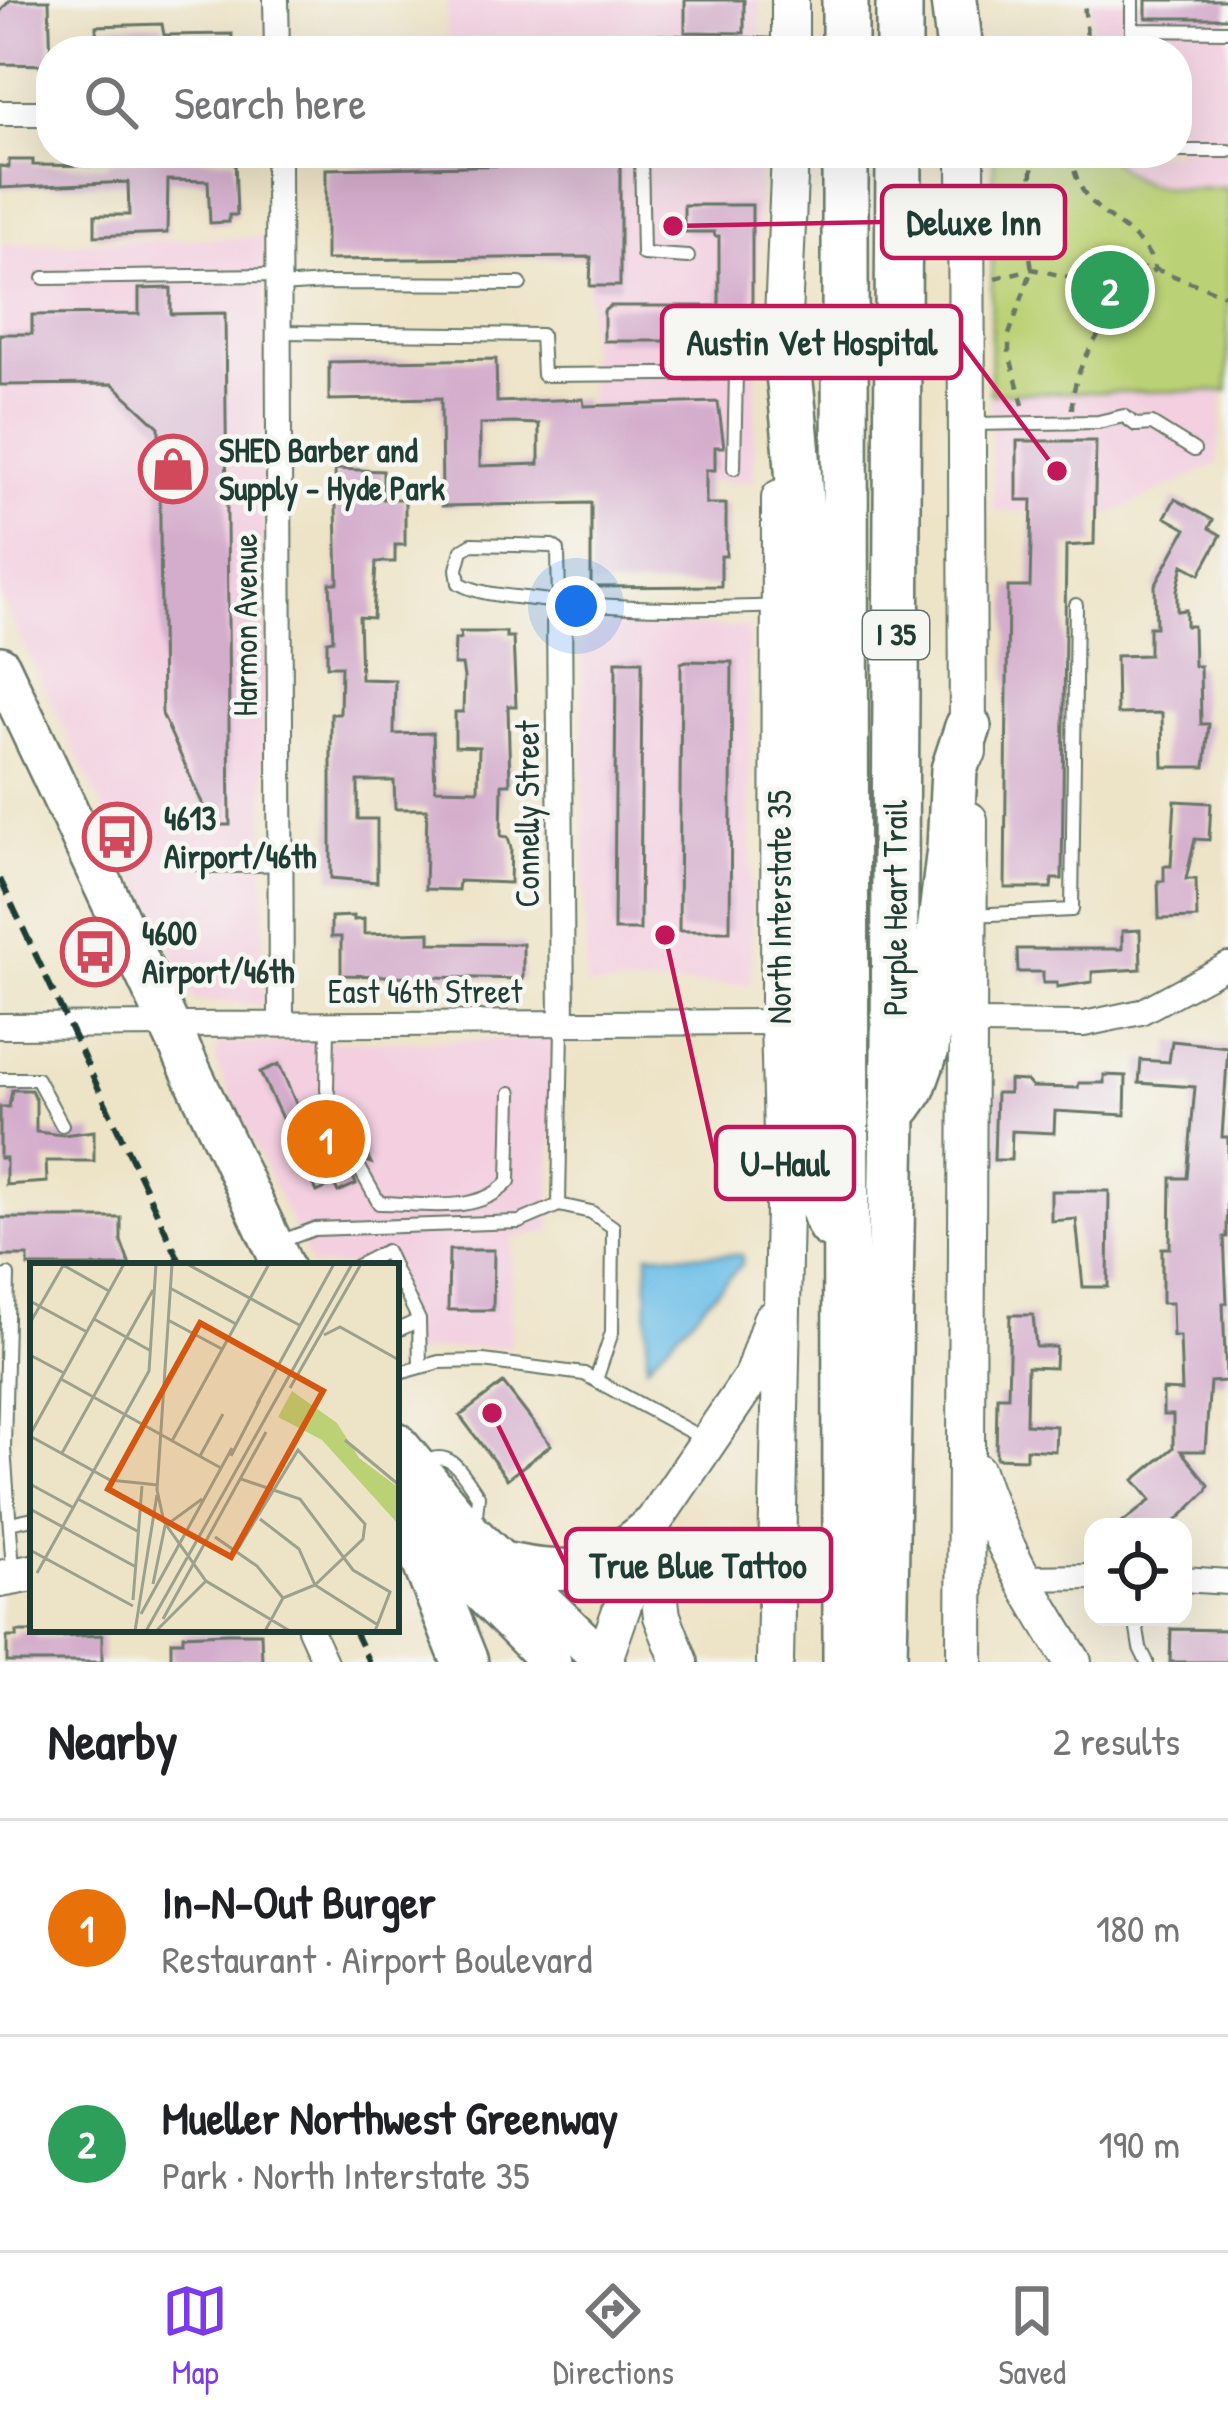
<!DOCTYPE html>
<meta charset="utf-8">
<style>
:root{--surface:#fff;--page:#f2f2f2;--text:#202124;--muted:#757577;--line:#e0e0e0;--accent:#7c3aed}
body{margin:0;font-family:"Patrick Hand",sans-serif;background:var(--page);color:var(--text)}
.controls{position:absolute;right:36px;bottom:36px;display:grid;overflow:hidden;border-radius:24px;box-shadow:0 12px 48px #0002}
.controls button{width:108px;height:108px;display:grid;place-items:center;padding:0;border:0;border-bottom:3px solid var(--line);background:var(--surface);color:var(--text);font:60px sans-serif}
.you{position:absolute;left:576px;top:606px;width:42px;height:42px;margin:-30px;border:9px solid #fff;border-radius:50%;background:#1a73e8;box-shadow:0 0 0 18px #1a73e833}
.badge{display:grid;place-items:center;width:78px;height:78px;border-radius:50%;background:var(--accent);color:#fff;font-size:39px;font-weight:700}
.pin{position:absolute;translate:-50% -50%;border:6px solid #fff;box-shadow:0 3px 12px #0006}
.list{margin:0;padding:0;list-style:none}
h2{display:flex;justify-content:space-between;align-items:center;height:156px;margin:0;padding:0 48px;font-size:51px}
h2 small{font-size:39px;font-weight:400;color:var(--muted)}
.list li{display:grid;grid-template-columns:78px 1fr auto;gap:36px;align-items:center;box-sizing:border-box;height:216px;padding:0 48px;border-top:3px solid var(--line)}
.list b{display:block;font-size:45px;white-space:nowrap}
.list p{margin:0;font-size:39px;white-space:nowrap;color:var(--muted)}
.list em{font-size:39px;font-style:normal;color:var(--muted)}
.icon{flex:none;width:66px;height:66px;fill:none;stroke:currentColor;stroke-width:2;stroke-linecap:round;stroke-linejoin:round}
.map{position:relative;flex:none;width:1228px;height:1662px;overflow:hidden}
.search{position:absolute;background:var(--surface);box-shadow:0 12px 48px #0002;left:36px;right:36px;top:36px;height:132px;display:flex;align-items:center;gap:30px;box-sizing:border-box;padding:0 42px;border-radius:48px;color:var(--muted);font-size:45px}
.sheet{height:588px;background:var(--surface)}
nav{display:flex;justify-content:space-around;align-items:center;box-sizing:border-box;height:168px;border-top:3px solid var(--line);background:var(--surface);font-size:33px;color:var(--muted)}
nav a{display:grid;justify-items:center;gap:6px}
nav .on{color:var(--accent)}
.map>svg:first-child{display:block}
.built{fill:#f3cfe0}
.green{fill:#bbd175;stroke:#6d8754;stroke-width:3}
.water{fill:#6bbde7;stroke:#457d8e;stroke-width:3}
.building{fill:#d4adcc;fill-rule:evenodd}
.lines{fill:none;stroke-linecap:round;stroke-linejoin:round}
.service-casing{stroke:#677767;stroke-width:16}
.minor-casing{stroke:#677767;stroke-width:28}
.secondary-casing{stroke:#677767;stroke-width:40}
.primary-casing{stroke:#677767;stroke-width:44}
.motorway-casing{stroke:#677767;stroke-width:50}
.path{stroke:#677767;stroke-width:4.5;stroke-dasharray:9 9;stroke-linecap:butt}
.service{stroke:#fff;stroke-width:12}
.minor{stroke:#fff;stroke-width:24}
.secondary{stroke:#fff;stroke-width:36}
.primary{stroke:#fff;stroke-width:39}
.motorway{stroke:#fff;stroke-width:45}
.rail{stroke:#1f3d34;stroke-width:6;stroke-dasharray:18 9;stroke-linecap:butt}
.labels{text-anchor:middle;stroke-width:9;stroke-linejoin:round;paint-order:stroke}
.shield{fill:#f6f6f2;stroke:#60746d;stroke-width:3}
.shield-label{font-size:30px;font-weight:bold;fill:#1f3d34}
.poi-label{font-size:33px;font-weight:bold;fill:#1f3d34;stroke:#f6f6f2;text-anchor:start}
.street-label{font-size:33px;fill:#1f3d34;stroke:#f6f6f2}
.inset-road{fill:none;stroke:#9ba18c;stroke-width:3}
.view{fill:#d45610;fill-opacity:0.15;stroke:#d45610;stroke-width:6}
.inset-edge{fill:none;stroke:#1f3d34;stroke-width:6}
.leader{fill:none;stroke:#c2185b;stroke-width:4.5}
.callout-dot{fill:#c2185b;stroke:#f6f6f2;stroke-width:4.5}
.callout{fill:#f6f6f2;stroke:#c2185b;stroke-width:4.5}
.callout-label{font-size:36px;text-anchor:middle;font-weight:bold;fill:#1f3d34}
</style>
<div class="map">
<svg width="1228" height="1662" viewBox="0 0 1228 1662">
<rect width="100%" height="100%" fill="#f6f6f2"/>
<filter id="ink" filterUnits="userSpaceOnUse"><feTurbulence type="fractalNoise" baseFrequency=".00833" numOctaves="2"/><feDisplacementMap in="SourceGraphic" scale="24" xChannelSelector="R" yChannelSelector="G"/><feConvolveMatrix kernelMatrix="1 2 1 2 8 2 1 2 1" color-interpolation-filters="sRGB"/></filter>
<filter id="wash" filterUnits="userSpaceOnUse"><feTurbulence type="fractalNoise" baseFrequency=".004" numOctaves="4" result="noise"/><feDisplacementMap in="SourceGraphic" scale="48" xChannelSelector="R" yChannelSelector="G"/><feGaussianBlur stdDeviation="2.7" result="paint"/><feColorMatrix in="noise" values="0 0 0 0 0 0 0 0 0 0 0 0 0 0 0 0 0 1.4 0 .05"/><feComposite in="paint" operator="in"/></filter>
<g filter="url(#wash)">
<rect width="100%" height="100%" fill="#ede3c6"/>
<path class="built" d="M 447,0 L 760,0 L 761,51 L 446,51 Z
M 1092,0 L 1228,0 L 1228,188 L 1162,189 L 1117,169 L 1107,153 L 1177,153 L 1177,51 L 1092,51 Z
M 587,153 L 760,153 L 754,481 L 590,483 Z
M 264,237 L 265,781 L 263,1005 L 195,1001 L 0,596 L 0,244 Z
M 1223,391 L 1217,465 L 1110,514 L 994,511 L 990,393 Z
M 582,624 L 749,627 L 752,984 L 586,987 Z
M 553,1039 L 551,1231 L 512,1238 L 510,1347 L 433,1349 L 396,1361 L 396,1266 L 312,1266 L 215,1061 L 218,1043 Z"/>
<path class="green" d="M 994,153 L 1107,153 C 1133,195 1185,189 1228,188 L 1228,391 L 990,393 Z"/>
<path class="water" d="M 648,1254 L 742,1255 L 742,1264 L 647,1365 Z"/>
<g id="blocks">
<path class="building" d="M 10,0 L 49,0 L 51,65 L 0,64 L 0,12 Z
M 685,0 L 744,0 L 744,33 L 685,32 Z
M 1146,0 L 1228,0 L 1228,18 L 1146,18 Z
M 162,24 L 164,35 L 232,34 L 232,51 L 97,51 L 96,26 Z
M 523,153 L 620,153 L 620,286 L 590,286 L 591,257 L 326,260 L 326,169 L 524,165 Z
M 155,158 L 235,159 L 237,215 L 229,215 L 229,222 L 210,223 L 208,181 L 168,180 L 167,233 L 95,236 L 95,215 L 129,215 L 128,182 L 0,188 L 0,166 L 9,167 L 9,160 L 33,160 L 33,165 L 108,166 L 108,162 Z
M 684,205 L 752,205 L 752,341 L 604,341 L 604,311 L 610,306 L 719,306 L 719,236 L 715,236 L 714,232 L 684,232 Z
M 171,288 L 171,314 L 225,313 L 230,825 L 212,825 L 162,714 L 159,427 L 113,384 L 0,385 L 0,334 L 32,334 L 32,315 L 139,314 L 139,289 Z
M 496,359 L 497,402 L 583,399 L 584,406 L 718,402 L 724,447 L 715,447 L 715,470 L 706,470 L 706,504 L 726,504 L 726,556 L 721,556 L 721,586 L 591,587 L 591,503 L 442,506 L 441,398 L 329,400 L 329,362 ZM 514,423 L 539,424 L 539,464 L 480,466 L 480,424 Z
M 1017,441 L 1096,441 L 1094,544 L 1066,546 L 1062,879 L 1052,879 L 1051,888 L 1005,888 L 1008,587 L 1030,587 L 1031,541 L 1032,500 L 1017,500 Z
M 335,469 L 383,471 L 383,499 L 405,499 L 405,545 L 395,545 L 395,562 L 376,562 L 373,618 L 359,617 L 361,679 L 395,680 L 394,734 L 433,733 L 435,789 L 478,790 L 479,747 L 455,746 L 455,712 L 463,712 L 464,677 L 462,665 L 454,665 L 455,639 L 461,639 L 460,632 L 506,632 L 506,637 L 513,637 L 516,706 L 508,706 L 510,784 L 502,784 L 501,836 L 508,837 L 511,848 L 510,883 L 459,881 L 458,890 L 425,889 L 427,809 L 395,809 L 394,781 L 358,781 L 358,819 L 377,819 L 377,882 L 331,878 L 331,714 L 340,714 L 341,666 L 327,666 L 327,641 L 333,640 L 330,583 L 338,583 Z
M 1175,499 L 1213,520 L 1209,528 L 1221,535 L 1200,574 L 1183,565 L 1177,590 L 1177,611 L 1186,610 L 1186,626 L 1193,626 L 1194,666 L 1200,666 L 1201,724 L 1209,724 L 1205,767 L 1163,767 L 1162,713 L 1117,714 L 1116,656 L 1149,655 L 1149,627 L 1156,627 L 1155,585 L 1186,529 L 1165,517 Z
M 616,661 L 642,661 L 640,930 L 614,930 Z
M 686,661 L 732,662 L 730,931 L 679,931 L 681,663 Z
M 1175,801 L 1211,803 L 1209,840 L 1195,839 L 1186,879 L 1196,879 L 1197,918 L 1159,919 L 1158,881 L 1164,881 L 1164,866 L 1171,866 Z
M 354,916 L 354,920 L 364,919 L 364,934 L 430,932 L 430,943 L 523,944 L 523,979 L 341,975 L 341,937 L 331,937 L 331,917 Z
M 1140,930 L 1141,969 L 1092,972 L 1092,982 L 1057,987 L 1057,983 L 1043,983 L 1043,972 L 1018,972 L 1017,949 L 1122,949 L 1122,931 Z
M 1172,1041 L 1228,1047 L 1222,1137 L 1228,1137 L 1227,1237 L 1224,1237 L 1227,1303 L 1223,1303 L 1226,1381 L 1210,1382 L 1205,1451 L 1181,1451 L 1209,1485 L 1207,1491 L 1170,1527 L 1117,1527 L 1151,1500 L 1134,1480 L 1173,1448 L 1173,1415 L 1163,1415 L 1163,1390 L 1182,1391 L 1180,1336 L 1173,1336 L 1172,1303 L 1162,1303 L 1162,1248 L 1170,1248 L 1171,1178 L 1187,1178 L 1195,1087 L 1139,1083 L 1141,1060 L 1169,1062 Z
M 279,1064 L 297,1106 L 318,1096 L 326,1118 L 334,1123 L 344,1119 L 345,1108 L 371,1163 L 361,1159 L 352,1163 L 350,1170 L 356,1184 L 338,1192 L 334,1184 L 317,1192 L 260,1072 Z
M 1104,1075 L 1126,1076 L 1125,1115 L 1055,1111 L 1054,1133 L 1012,1131 L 1011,1160 L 994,1160 L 996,1093 L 1009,1093 L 1009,1080 L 1027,1081 L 1032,1087 L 1078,1088 L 1079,1083 L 1104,1083 Z
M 12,1090 L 31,1090 L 36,1100 L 36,1132 L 63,1135 L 94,1131 L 94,1161 L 46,1161 L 47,1182 L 6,1185 L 6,1158 L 0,1158 L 0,1107 L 9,1107 Z
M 1051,1191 L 1109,1191 L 1108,1287 L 1083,1287 L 1076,1219 L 1051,1221 Z
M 0,1218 L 121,1218 L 121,1241 L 130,1266 L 28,1266 L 28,1256 L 0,1256 Z
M 449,1250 L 494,1250 L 493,1310 L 448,1310 Z
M 1010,1315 L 1033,1315 L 1036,1347 L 1056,1347 L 1055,1368 L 1027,1367 L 1026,1424 L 1056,1426 L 1055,1451 L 1026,1449 L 1026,1459 L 996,1458 L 997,1396 L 1008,1396 Z
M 503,1383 L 551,1445 L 507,1479 L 460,1416 Z
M 1171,1629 L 1228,1630 L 1228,1662 L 1170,1662 Z
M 17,1632 L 36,1632 L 36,1638 L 102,1635 L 102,1662 L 7,1662 L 7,1637 L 17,1637 Z
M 226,1633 L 261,1633 L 262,1662 L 171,1662 L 171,1641 L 183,1641 L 183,1635 Z"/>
</g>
</g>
<g filter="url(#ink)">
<use href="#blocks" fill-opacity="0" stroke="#677767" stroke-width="3"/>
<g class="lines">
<defs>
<path id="service" d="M 1132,30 L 1228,31
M 647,41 L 783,45
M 1132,51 L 1132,0
M 1177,151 L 1228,151
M 641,153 L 643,254 L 688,257
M 44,278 L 278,275
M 279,286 L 326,283 L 520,284
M 279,332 L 541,335 L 543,375 L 779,373
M 974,424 L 1098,422 L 1124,416 L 1136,425 L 1152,424 L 1194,450
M 734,468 L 736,371
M 559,604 L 558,550 L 552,546 L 472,544 L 462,550 L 457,569 L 459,583 C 480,595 509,596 533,599 C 613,609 697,610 778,606
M 187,862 L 212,867 L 278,864
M 972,915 L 1072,910 L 1076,605
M 328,1025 L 327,1090 L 335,1113
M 0,1079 L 37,1079 L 62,1125
M 360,1169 L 379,1203 C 421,1203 479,1216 509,1181 L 511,1093
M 559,1205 L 562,1025
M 279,1242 L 314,1229 L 519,1222 L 559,1205 L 591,1212 L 613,1227 L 612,1332 L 596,1380
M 357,1266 L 386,1251 L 393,1266
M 396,1273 L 419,1320 L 420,1367
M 8,1275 L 4,1448 L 13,1569
M 396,1331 L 419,1320
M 396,1374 L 439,1362 L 483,1361 L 584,1374 L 702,1438
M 424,1463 C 451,1446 464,1476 478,1496 L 476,1515 L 469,1523
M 10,1523 L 33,1518
M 1135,1617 L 1140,1648 L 1147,1662"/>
<path id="minor" d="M 276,0 L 277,51
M 0,113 L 51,113
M 278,153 L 281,1025
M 559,604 L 562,1024
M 971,1023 L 1084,1024 L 1141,1012 L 1228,965
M 0,1026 L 779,1022
M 1020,1578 L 1093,1577
M 1183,1579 L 1228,1582
M 310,1629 L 325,1662"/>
<path id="secondary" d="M 790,0 L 790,51
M 966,153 L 968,752
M 781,365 L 790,153
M 976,1471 C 998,1541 1034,1600 1073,1662
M 652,1537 L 662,1616 L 680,1662
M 0,1579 L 33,1573
M 603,1662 L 650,1527 L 752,1377 L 771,1320
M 775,1662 L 784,1209 L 779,1022 L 780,498
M 965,1662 L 969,820"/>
<path id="primary" d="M 0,666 L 283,1266
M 396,1442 L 470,1532 L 605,1662
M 417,1521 L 442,1553 L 551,1662
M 498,1561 C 567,1576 595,1575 650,1527"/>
<path id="motorway" d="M 845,0 L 845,51
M 899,0 L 899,51
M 954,0 L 960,51
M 845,153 L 846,1662
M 784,338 C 815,547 801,759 805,970 C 806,1039 801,1165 830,1225
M 900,1105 L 912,1088 L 926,1049 L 950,848 L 954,770 L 968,727
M 400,1499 L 465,1662
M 884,1662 L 894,1054 L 899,153"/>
</defs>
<use href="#service" class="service-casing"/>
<use href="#minor" class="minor-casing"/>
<use href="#secondary" class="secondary-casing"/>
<use href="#primary" class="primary-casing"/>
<use href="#motorway" class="motorway-casing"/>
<path class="path" d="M 1081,51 L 1087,39 L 1084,0
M 1072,153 C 1075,221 1142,220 1155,269
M 995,278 L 1032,269 L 1073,278 L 1117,269 L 1155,269 L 1228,296
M 1023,405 L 1009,353 L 1009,335 L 1032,269 L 1027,238 L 1033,159 L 1038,153
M 1072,409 C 1072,357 1119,304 1155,269"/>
<use href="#service" class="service"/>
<use href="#minor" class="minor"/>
<use href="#secondary" class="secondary"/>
<use href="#primary" class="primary"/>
<use href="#motorway" class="motorway"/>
<path class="rail" d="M 0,879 L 182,1266
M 353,1629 L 369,1662"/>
</g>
</g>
<defs>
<symbol id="shop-ring" viewBox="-11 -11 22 22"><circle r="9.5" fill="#f6f6f2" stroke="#d1495b" stroke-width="1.5"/><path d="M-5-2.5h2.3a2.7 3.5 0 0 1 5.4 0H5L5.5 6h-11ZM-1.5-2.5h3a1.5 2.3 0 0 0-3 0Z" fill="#d1495b"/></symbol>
<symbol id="bus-ring" viewBox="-11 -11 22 22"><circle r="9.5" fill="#f6f6f2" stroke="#d1495b" stroke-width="1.5"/><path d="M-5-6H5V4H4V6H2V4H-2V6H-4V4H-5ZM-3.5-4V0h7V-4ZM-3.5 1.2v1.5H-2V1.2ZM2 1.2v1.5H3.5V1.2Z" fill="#d1495b"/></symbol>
</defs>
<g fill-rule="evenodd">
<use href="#shop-ring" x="135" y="431" width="76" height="76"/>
<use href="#bus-ring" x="79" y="799" width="76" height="76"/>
<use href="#bus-ring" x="57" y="914" width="76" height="76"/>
</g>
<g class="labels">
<rect class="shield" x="863" y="611" width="66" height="48" rx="9"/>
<g class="shield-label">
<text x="896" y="645">I 35</text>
</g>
<g class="poi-label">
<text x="219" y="462">SHED Barber and<tspan x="219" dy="38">Supply - Hyde Park</tspan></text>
<text x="164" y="830">4613<tspan x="164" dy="38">Airport/46th</tspan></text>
<text x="142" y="945">4600<tspan x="142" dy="38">Airport/46th</tspan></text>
</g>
<g class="street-label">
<text transform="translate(245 625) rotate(-90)" y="12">Harmon Avenue</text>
<text transform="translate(527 814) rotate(-90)" y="12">Connelly Street</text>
<text transform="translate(779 907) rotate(-90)" y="12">North Interstate 35</text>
<text transform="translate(895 908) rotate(-90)" y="12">Purple Heart Trail</text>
<text x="425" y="1003">East 46th Street</text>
</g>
</g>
<g transform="translate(30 1263)">
<rect width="369" height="369" fill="#ede3c6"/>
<path d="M 262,128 L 307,160 L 329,195 L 369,225 L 369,262 L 292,177 L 248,154 Z" fill="#bbd175"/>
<path class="inset-road" d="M 142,1 L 127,227 L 134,259 L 176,318 L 260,368M 157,1 L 271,63M 33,2 L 79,28M 140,25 L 206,61M 0,38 L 57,69M 64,56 L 121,88M 138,57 L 192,86M 0,60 L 34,1M 294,72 L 310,64 L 369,97M 0,92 L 34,110M 31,116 L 191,205M 260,125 L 331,1M 227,141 L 304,1M 0,172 L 94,1M 0,173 L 80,217 L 128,222M 315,177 L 369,222M 142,178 L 239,1M 32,190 L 123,27M 170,193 L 193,151M 201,193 L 230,137M 211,216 L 270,236 L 323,307 L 360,329 L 345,368M 0,221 L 44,245M 48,236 L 109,269M 0,246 L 106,304M 230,256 L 269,286 L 285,322 L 348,362M 185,274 L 227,303 L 253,335M 0,287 L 103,343M 207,287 L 268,187 L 335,261 L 333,276 L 285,322 L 253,335 L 235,368M 7,310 L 119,108 L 126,1M 123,321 L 135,263 L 172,236M 103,337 L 112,223M 111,351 L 202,185M 133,356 L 236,169M 105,368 L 127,232M 116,368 L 322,1M 126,368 L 176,318"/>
<path class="view" d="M 170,60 L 293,128 L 201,294 L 78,226 Z"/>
<rect width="369" height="369" class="inset-edge"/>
</g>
<path class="leader" d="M673 226L882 222M1057 471L961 342M665 935L716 1163M492 1413L566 1565"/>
<g class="callout-dot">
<circle cx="673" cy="226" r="12"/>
<circle cx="1057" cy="471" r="12"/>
<circle cx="665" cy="935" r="12"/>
<circle cx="492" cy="1413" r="12"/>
</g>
<g class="callout">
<rect x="882" y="186" width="183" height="72" rx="12"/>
<rect x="662" y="306" width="299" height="72" rx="12"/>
<rect x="716" y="1127" width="138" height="72" rx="12"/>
<rect x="566" y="1529" width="265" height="72" rx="12"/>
</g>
<g class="callout-label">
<text x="974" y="235">Deluxe Inn</text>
<text x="812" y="355">Austin Vet Hospital</text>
<text x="785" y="1176">U-Haul</text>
<text x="698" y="1578">True Blue Tattoo</text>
</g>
</svg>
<div class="controls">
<button><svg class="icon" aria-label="locate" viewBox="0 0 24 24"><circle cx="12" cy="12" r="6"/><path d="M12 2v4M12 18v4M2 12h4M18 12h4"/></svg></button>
</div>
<div class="you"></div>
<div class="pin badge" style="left:326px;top:1139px;background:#e8710a">1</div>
<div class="pin badge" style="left:1110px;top:290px;background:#2e9e5b">2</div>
<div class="search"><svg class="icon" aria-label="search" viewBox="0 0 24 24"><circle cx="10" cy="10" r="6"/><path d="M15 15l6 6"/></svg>Search here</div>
</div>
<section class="sheet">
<h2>Nearby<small>2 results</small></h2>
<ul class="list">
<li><span class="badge" style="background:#e8710a">1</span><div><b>In-N-Out Burger</b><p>Restaurant · Airport Boulevard</p></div><em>180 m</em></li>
<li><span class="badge" style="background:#2e9e5b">2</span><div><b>Mueller Northwest Greenway</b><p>Park · North Interstate 35</p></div><em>190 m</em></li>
</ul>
</section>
<nav>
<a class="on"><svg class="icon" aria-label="map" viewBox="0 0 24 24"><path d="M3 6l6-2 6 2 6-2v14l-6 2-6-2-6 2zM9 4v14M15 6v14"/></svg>Map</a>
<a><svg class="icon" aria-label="directions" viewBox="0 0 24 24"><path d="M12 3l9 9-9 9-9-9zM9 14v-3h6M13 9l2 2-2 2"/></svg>Directions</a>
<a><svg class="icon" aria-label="saved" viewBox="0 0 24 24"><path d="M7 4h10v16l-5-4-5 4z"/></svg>Saved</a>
</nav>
